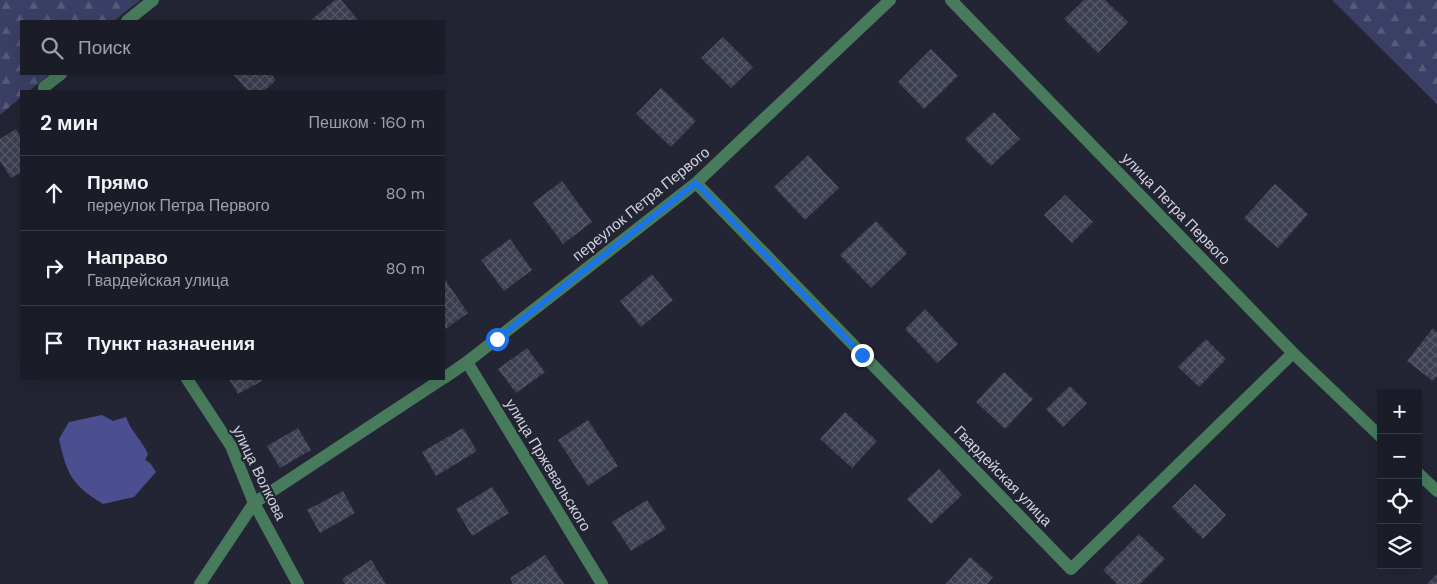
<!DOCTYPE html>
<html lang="ru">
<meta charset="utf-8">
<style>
:root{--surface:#1a1c28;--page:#272934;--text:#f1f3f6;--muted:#9fa1a8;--line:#383a45}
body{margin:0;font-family:"DM Sans",sans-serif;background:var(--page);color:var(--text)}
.controls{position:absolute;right:15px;bottom:15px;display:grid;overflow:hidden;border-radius:0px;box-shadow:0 5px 20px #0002}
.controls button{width:45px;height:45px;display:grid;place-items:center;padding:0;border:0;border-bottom:1px solid var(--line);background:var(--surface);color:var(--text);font:25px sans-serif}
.stop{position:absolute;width:15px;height:15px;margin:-11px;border:4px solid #1a73e8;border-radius:50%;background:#fff}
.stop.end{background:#1a73e8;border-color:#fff;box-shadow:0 1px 5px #0008}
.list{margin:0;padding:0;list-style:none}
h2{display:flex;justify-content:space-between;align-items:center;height:65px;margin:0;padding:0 20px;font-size:21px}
h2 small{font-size:16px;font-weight:400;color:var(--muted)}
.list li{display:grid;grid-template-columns:32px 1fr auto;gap:15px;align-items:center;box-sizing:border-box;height:75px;padding:0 20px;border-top:1px solid var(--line)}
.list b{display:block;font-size:19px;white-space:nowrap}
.list p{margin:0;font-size:16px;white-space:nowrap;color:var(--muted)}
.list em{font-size:16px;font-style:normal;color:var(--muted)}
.icon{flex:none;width:28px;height:28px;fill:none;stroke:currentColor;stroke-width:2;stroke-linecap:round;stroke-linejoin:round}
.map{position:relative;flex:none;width:1437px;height:584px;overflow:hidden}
.search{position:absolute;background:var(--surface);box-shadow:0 5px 20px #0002;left:20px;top:20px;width:425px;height:55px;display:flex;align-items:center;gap:12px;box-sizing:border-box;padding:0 18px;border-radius:0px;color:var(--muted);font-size:19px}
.panel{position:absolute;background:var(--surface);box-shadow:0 5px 20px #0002;left:20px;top:90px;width:425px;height:290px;border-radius:0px}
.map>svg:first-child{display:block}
.forest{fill:url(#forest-firs)}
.water{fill:#4b4f90}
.building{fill:url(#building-cross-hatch)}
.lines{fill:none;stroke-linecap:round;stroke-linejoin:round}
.minor{stroke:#487b5b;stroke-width:12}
.route{stroke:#1a73e8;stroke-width:6}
.labels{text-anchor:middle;stroke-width:4.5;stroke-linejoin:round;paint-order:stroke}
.street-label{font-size:15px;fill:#d1d3de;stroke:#232535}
</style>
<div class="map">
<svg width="1437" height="584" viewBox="0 0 1437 584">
<defs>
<pattern id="forest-firs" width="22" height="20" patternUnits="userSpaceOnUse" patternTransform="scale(1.25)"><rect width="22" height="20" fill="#3b3f65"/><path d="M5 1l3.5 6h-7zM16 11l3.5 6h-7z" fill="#565a7b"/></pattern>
<pattern id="building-cross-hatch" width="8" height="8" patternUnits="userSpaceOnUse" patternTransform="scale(1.25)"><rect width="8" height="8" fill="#3c3f50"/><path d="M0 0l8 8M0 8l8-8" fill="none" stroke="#575a69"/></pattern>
</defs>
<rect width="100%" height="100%" fill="#232535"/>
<path class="forest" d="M 0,0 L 140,0 L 114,21 L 21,21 L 21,74 L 50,74 L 29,91 L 21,91 L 21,97 L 0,115 Z
M 1332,0 L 1437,0 L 1437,104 Z"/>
<path class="water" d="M 102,415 L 113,421 L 126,417 C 131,432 142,440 148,454 L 145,460 L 150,463 L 156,472 L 134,497 L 103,504 C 72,485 67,475 59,439 L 69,422 Z"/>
<path class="building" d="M 335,0 L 341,0 L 359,21 L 310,21 Z
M 1084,0 L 1105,0 L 1128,22 L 1098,53 L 1064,19 Z
M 723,37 L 753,67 L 731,88 L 701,58 Z
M 931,49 L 958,76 L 924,109 L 898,82 Z
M 233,74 L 271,74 L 276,80 L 264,91 L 248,91 Z
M 661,88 L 696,121 L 671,147 L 636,114 Z
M 994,112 L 1020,139 L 991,166 L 965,139 Z
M 16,129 L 21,138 L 21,172 L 11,178 L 0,161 L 0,139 Z
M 808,155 L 839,188 L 805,220 L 774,187 Z
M 562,181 L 592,222 L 563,244 L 533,203 Z
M 1275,184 L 1308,214 L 1278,248 L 1244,218 Z
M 1065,195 L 1093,222 L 1072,243 L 1044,215 Z
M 876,221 L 907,253 L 871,288 L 840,255 Z
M 510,239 L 532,270 L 504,291 L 481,260 Z
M 652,274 L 673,300 L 641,327 L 620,301 Z
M 444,278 L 468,313 L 444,330 Z
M 925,309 L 958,344 L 937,363 L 905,329 Z
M 1433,328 L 1437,332 L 1437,376 L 1433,381 L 1407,361 Z
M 1206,339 L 1226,359 L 1199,387 L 1178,367 Z
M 527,348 L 545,372 L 516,393 L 498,369 Z
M 1004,372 L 1033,399 L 1005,429 L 976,402 Z
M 229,379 L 260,379 L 262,381 L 238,394 Z
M 1070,386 L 1087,403 L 1063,427 L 1046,409 Z
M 845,412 L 877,441 L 852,468 L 820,439 Z
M 588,420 L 618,466 L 588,486 L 558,440 Z
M 298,428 L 311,450 L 280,468 L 267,446 Z
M 463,428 L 477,451 L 436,476 L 422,452 Z
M 939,469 L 962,495 L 931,524 L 907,499 Z
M 1195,484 L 1226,515 L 1203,539 L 1172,507 Z
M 492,487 L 509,513 L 472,536 L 456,509 Z
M 343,491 L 355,513 L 320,533 L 307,510 Z
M 647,500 L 666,529 L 631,551 L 612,522 Z
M 1139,534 L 1165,559 L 1140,584 L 1117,584 L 1103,570 Z
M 545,555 L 564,584 L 513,584 L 510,578 Z
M 970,557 L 993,577 L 987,584 L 946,584 Z
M 371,560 L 386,584 L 345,584 L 342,579 Z
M 1437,574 L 1437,584 L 1427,584 Z"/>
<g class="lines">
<path class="minor" d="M 951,0 L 1293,353 L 1381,437
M 127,21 L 153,0
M 44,91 L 44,87 L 61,74
M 696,183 L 1071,569 L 1293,353
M 467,362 L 602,584
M 444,378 L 467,362 L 696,183 L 890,0
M 187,379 L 231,446 L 254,503 L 298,584
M 1418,473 L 1437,491
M 200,584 L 254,503 L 442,379"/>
</g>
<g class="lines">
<path class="route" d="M 497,339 L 696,183 L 862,355"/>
</g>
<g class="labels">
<g class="street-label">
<text transform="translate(641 204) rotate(-39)" y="5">переулок Петра Первого</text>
<text transform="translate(1176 209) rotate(46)" y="5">улица Петра Первого</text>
<text transform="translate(548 465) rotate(59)" y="5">улица Пржевальского</text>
<text transform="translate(259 473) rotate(64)" y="5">улица Волкова</text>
<text transform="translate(1003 476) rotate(46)" y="5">Гвардейская улица</text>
</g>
</g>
</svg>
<div class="controls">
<button>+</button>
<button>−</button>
<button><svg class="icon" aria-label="locate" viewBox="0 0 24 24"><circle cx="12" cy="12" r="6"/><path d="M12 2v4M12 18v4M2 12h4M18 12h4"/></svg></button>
<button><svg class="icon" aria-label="layers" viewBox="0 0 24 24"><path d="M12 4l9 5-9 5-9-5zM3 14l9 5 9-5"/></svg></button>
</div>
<div class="stop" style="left:497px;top:339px"></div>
<div class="stop end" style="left:862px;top:355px"></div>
<div class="search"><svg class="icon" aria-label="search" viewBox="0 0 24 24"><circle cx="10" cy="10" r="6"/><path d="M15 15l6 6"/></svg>Поиск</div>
<section class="panel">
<h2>2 мин<small>Пешком · 160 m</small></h2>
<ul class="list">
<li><svg class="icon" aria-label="ahead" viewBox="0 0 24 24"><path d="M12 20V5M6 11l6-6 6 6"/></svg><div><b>Прямо</b><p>переулок Петра Первого</p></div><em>80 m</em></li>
<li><svg class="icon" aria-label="right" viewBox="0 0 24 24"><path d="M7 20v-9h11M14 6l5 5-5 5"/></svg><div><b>Направо</b><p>Гвардейская улица</p></div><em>80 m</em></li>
<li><svg class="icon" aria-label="arrive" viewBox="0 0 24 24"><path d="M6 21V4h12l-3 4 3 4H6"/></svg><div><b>Пункт назначения</b></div></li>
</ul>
</section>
</div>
